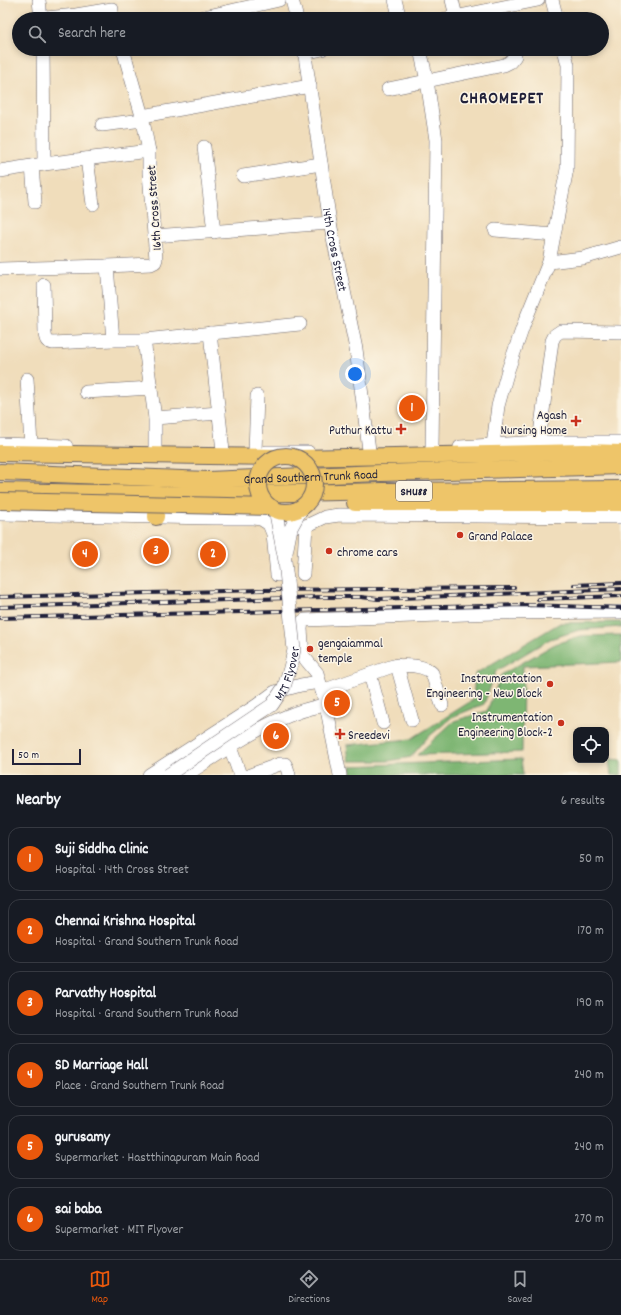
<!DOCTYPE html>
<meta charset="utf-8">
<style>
:root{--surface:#171b24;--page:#20242c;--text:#f1f3f6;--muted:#9ea1a6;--line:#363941;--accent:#ea580c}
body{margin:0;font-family:Dekko,sans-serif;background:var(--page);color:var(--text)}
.controls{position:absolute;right:12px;bottom:12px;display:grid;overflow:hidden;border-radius:8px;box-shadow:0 2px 6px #0003}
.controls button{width:36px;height:36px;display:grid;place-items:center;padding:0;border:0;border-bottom:1px solid var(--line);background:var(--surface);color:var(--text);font:20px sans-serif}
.scale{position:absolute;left:12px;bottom:10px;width:69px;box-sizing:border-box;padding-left:4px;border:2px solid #22223b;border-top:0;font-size:11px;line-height:14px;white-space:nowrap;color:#22223b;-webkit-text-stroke:3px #fcf5e5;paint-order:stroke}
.you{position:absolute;left:355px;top:374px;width:14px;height:14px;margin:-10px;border:3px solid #fff;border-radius:50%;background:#1a73e8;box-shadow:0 0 0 6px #1a73e833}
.badge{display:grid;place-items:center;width:26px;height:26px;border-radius:50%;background:var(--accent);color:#fff;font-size:13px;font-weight:700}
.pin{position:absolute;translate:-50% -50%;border:2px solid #fff;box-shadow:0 1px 4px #0006}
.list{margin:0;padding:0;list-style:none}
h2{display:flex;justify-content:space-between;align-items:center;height:52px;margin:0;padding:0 16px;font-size:17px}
h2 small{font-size:13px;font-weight:400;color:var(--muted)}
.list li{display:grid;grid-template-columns:26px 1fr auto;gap:12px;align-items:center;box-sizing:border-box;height:64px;margin:0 8px 8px;padding:0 8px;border:1px solid var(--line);border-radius:12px}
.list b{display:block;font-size:15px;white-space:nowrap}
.list p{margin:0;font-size:13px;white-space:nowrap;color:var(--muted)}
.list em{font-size:13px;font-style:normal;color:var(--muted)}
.icon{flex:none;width:22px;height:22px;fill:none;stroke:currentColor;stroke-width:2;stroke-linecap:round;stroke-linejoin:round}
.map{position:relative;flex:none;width:621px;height:775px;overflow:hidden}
.search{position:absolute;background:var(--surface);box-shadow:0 2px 6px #0003;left:12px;right:12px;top:12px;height:44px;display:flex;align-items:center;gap:10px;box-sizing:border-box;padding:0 14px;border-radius:22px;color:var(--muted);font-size:15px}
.sheet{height:484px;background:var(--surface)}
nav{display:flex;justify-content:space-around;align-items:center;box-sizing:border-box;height:56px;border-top:1px solid var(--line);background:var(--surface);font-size:11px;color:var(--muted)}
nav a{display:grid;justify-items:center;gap:2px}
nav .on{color:var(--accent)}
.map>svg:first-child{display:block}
.forest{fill:#7eb673;stroke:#506c57}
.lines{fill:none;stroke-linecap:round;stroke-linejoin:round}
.minor-casing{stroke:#6a6368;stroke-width:14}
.major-casing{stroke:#6a6368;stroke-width:18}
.minor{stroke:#fff;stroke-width:13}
.major{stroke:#eec569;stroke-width:16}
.rail-casing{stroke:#22223b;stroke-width:4}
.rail{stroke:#fcf5e5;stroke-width:2.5;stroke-dasharray:8;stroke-linecap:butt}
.minor-bridge-casing{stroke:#6a6368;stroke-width:14;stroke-linecap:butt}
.major-bridge-casing{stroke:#6a6368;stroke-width:18;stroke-linecap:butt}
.minor-bridge{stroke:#fff;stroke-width:13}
.major-bridge{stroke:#eec569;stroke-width:16}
.poi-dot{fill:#c8321e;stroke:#fcf5e5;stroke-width:1.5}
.labels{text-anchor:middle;stroke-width:3;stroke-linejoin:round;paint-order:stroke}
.shield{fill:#fcf5e5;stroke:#63616e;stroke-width:1}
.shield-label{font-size:12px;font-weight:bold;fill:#22223b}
.street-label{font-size:13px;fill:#22223b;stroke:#fcf5e5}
.poi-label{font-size:13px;fill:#22223b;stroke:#fcf5e5;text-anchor:end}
.district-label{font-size:17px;font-weight:bold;letter-spacing:1px;fill:#22223b;stroke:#fcf5e5}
</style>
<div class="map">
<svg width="621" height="775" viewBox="0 0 621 775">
<rect width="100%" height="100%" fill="#fcf5e5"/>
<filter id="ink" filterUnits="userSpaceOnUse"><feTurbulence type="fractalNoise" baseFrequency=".025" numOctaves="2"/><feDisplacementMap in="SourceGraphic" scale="8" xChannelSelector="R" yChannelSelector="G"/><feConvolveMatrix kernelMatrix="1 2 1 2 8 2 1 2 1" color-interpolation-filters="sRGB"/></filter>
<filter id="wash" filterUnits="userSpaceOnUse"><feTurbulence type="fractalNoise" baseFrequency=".012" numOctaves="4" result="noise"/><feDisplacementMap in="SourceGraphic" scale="16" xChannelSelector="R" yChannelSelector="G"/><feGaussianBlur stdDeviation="0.9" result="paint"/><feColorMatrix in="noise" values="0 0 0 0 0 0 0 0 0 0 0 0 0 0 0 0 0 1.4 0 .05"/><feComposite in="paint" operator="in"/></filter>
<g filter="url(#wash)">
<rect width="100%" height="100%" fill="#f0ddbb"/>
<path class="forest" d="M 621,622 L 621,627 L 579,630 L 550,639 L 496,671 L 484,704 L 452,717 L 426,739 L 411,757 L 389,761 L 349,761 L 347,745 L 411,739 L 473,700 L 475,674 L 560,623 Z
M 621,635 L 621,662 L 523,666 L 522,752 L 417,755 L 454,721 L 487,711 L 501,675 L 555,644 L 581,636 Z
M 521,759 L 523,775 L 352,775 L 351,766 Z
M 609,759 L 621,760 L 621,775 L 611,775 Z"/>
</g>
<g filter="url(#ink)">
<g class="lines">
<defs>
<g id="minor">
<path d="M 39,0 L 41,19"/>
<path d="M 292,0 L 297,19"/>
<path d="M 395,0 L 400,19"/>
<path d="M 452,0 L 456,16"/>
<path d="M 552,0 L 557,19"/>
<path d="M 46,18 L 76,15 L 112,9"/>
<path d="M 195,19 L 279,0"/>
<path d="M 445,19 L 538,0"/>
<path d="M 43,49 L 44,164"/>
<path id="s1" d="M 304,49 L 330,223 L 356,349 L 369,450"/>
<path d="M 420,49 L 427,81 L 436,140 L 432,449"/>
<path d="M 305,53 L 322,49"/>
<path d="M 388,89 L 504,65 L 510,62 L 515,56 L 514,49"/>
<path d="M 142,116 L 310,86"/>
<path d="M 102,125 L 143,120"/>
<path d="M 204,147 L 214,232"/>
<path d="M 87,159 L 93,204"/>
<path d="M 32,166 L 35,202"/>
<path d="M 0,171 L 44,164 L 149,151"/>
<path d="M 243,176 L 321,164"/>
<path d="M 495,230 L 554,235"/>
<path d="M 154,236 L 330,223"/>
<path d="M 549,262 L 583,258 L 621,247"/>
<path d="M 107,266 L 113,340 L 144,340 L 300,324"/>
<path d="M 0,269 L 107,266 L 151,264 L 155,262 L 156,259 L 149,173 L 149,151 L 142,116 L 123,49"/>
<path d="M 44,285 L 45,334 C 46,341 47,342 53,343 L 113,340"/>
<path d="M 210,333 L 223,451"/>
<path d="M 144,340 L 155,418 L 155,450"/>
<path d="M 27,379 L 31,445"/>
<path d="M 86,392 L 151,388"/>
<path d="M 155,418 L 219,413"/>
<path d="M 539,442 L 552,341 L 555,335 L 561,331 L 621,332"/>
<path d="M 0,444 L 66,446"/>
<path d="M 493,445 L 498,406 L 508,370 L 525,321 L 549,262 L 554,235 L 567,169 L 568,65 L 564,49"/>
<path d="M 460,447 L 539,442 L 621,442"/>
<path d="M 255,452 L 257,396"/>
<path d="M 266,452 L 308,452"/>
<path d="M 0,514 L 213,518 L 253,518 L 261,519 L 269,524 L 306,526 L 325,517 L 339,515 L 621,517"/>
<path d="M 269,524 L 273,534 L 277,575"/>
<path d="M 303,574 L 306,526"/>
<path d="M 397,665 L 412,720"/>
<path d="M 370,674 L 383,723"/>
<path d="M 322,691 L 393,666 C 405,665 424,665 432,673 L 442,705"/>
<path d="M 230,747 L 240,775"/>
<path d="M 149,775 L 256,706 L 275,692 L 301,685 L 319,682"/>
<path d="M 186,775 C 226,749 278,712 326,705"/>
<path d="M 250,775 L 280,764 L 285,764 L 287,768 L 289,775"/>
<path d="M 340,775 L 326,705 L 317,673 L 303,656 L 301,629 L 302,622 L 305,620 L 494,613 L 621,612"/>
</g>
<g id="major">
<path d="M 0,453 L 277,457"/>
<path d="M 297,458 L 585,452 L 621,453"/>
<path id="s2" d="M 0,472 L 208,480 L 381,473 L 621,466"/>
<path d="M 0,491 L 206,495 L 384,491 L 621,489"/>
<path d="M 355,503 L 621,503"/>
<path d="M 156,517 L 157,494"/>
</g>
</defs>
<use href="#minor" class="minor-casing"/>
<use href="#major" class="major-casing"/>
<use href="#minor" class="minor"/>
<use href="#major" class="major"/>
<defs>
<path id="rail" d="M 574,585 L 621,583
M 0,597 L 261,590 L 514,588
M 538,599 L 621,596
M 0,607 L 323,597 L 361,597 L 378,599 L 621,589
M 0,618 L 527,605 L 621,608"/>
</defs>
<use href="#rail" class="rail-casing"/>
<use href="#rail" class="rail"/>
<defs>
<g id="minor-bridge">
<path d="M 286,553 L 291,528 L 303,506"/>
<path id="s3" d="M 168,775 L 272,705 L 284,687 L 290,668 L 294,650 L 285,561 L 275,509"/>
</g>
<path id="major-bridge" d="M258 484a28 28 0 1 1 56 0a28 28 0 1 1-56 0Z
M 0,501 L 271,507"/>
</defs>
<use href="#minor-bridge" class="minor-bridge-casing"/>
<use href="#major-bridge" class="major-bridge-casing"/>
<use href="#minor-bridge" class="minor-bridge"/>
<use href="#major-bridge" class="major-bridge"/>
</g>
</g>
<g class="poi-dot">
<path d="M574 415h4v4h4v4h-4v4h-4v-4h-4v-4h4z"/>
<path d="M399 423h4v4h4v4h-4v4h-4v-4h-4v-4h4z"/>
<circle cx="460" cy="535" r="4"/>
<circle cx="329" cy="551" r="4"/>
<circle cx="310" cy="649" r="4"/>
<circle cx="550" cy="684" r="4"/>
<circle cx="561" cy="723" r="4"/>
<path d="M338 728h4v4h4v4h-4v4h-4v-4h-4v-4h4z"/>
</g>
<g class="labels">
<rect class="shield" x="396" y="481" width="36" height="20" rx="3"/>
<g class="shield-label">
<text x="414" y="495">SHU88</text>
</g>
<g class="street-label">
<text transform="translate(153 208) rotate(-94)" y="5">16th Cross Street</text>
<text dy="5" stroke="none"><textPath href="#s1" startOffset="203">14th Cross Street</textPath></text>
<text dy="5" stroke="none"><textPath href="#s2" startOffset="311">Grand Southern Trunk Road</textPath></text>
<text dy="5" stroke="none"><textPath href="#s3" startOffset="161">MIT Flyover</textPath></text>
</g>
<g class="poi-label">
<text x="567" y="419">Agash<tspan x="567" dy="15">Nursing Home</tspan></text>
<text x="392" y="434">Puthur Kattu</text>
<text x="468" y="540" text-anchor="start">Grand Palace</text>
<text x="337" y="556" text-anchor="start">chrome cars</text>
<text x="318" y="647" text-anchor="start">gengaiammal<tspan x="318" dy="15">temple</tspan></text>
<text x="542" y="682">Instrumentation<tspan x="542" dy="15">Engineering - New Block</tspan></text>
<text x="553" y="721">Instrumentation<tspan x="553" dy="15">Engineering Block-2</tspan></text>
<text x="348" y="739" text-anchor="start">Sreedevi</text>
</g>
<g class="district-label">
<text x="502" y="103">CHROMEPET</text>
</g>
</g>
</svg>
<div class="controls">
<button><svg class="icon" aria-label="locate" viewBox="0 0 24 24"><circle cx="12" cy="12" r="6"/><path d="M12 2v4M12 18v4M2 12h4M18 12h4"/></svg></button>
</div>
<div class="scale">50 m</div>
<div class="you"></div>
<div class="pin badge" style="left:412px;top:408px">1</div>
<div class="pin badge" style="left:213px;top:554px">2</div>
<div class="pin badge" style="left:156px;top:551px">3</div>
<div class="pin badge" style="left:85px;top:554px">4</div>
<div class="pin badge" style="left:337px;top:703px">5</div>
<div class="pin badge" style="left:276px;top:736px">6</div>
<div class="search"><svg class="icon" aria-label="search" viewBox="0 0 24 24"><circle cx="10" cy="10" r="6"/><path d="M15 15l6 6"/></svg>Search here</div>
</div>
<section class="sheet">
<h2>Nearby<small>6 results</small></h2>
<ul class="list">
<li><span class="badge">1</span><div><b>Suji Siddha Clinic</b><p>Hospital · 14th Cross Street</p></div><em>50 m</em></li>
<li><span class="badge">2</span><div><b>Chennai Krishna Hospital</b><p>Hospital · Grand Southern Trunk Road</p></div><em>170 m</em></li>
<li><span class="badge">3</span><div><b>Parvathy Hospital</b><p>Hospital · Grand Southern Trunk Road</p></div><em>190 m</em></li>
<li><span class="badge">4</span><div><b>SD Marriage Hall</b><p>Place · Grand Southern Trunk Road</p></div><em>240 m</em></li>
<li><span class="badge">5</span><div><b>gurusamy</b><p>Supermarket · Hastthinapuram Main Road</p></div><em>240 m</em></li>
<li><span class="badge">6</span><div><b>sai baba</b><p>Supermarket · MIT Flyover</p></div><em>270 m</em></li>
</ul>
</section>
<nav>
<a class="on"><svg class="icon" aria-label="map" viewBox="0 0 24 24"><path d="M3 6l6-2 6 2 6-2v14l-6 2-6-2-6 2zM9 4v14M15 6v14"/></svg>Map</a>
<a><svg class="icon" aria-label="directions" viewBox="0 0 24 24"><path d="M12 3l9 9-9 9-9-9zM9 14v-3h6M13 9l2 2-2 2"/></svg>Directions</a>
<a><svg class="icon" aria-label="saved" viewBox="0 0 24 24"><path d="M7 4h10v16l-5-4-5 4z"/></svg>Saved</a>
</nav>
